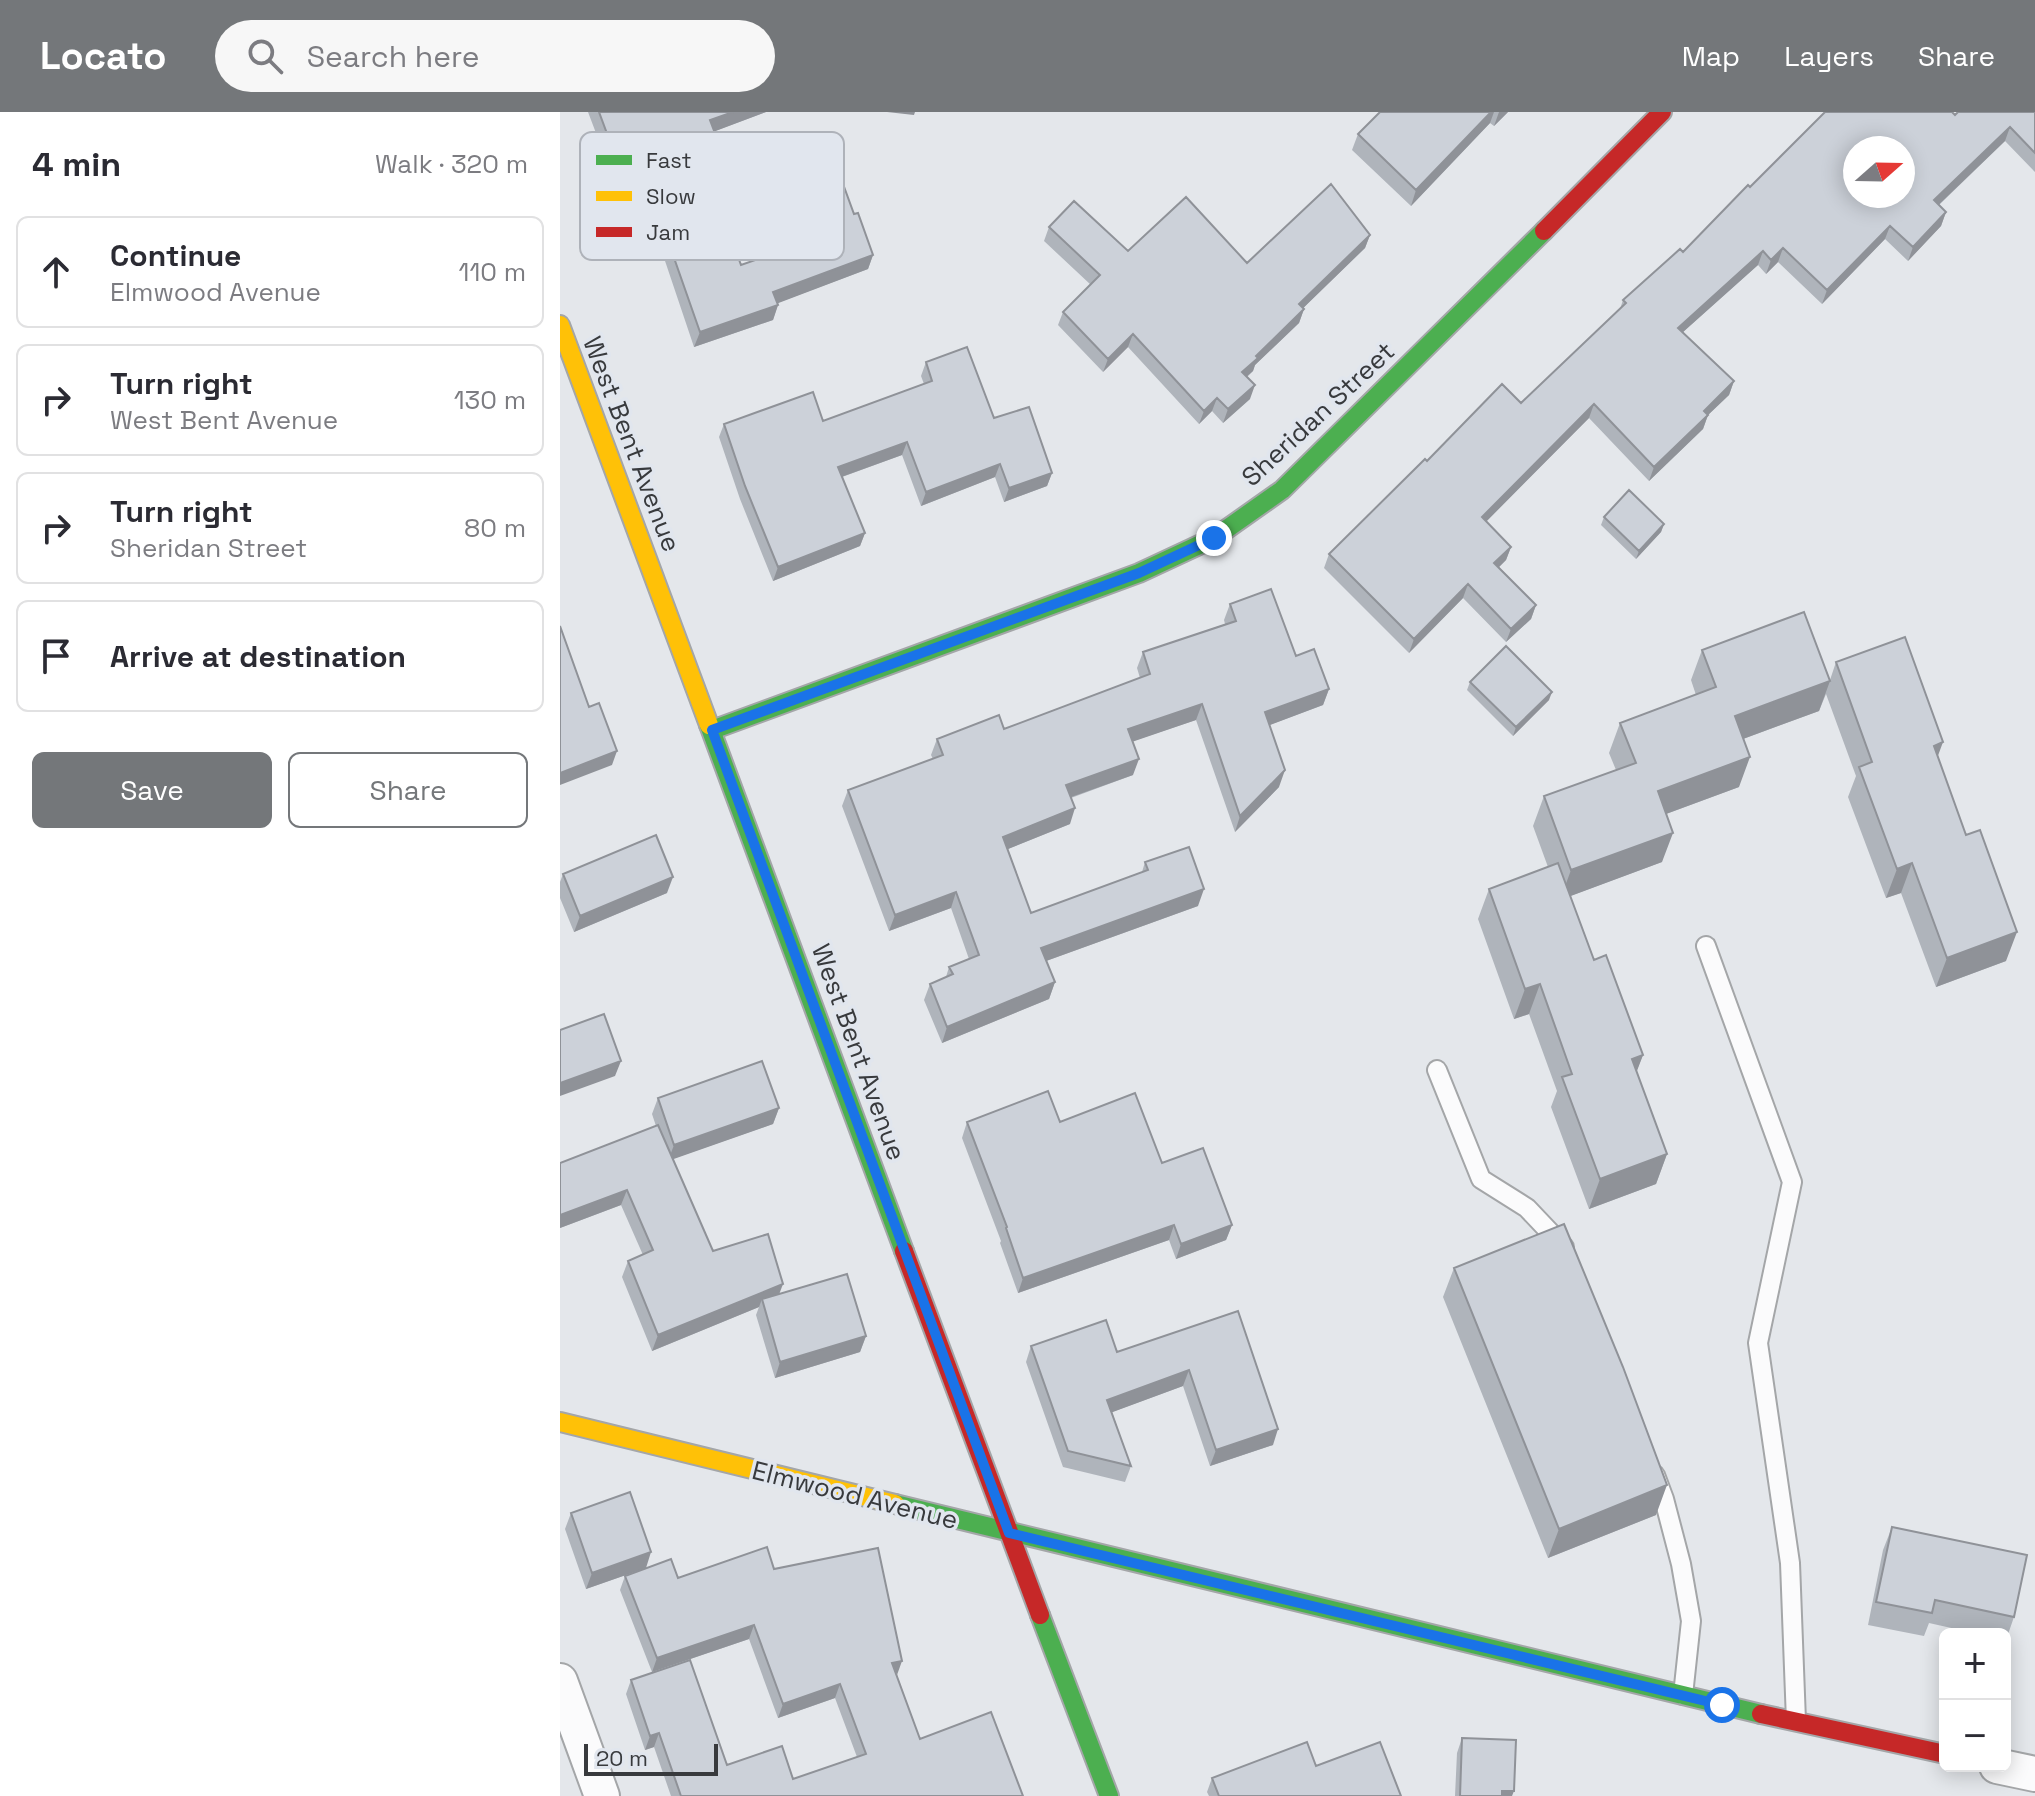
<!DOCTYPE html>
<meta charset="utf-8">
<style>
:root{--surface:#fff;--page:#f7f7f7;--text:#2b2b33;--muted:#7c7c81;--line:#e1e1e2;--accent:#74777a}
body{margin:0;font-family:"Space Grotesk",sans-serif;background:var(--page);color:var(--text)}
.controls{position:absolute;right:24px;bottom:24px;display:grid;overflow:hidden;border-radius:12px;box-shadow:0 4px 20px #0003}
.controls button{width:72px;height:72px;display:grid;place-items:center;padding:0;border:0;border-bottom:2px solid var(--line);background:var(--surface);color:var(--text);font:40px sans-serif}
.compass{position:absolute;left:1283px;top:24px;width:72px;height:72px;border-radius:50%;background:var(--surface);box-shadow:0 4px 20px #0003;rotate:70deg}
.scale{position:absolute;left:24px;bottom:20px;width:134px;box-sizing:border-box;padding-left:8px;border:4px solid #383a3d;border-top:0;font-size:22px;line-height:28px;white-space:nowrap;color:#383a3d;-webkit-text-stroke:6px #e1e6ee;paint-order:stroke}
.stop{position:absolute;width:24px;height:24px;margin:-18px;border:6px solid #1a73e8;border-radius:50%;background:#fff}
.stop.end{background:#1a73e8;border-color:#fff;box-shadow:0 2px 8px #0008}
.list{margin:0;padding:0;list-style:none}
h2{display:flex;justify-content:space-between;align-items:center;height:104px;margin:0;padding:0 32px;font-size:34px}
h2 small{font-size:26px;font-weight:400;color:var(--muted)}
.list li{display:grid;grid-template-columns:52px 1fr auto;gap:24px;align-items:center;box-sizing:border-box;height:112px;margin:0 16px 16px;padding:0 16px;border:2px solid var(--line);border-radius:12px}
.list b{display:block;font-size:30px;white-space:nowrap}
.list p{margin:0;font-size:26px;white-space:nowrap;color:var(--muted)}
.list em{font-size:26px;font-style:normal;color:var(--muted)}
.actions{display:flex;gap:16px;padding:24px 32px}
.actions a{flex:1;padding:18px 0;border:2px solid var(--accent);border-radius:12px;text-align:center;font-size:28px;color:var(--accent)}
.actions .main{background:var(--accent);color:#fff}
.icon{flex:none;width:44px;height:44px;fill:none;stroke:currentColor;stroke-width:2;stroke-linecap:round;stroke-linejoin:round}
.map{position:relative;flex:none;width:1475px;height:1684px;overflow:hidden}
header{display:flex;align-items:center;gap:48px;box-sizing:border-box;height:112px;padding:0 40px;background:var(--accent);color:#fff}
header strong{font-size:38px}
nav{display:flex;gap:44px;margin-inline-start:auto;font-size:28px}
.search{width:560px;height:72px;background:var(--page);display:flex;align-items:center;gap:20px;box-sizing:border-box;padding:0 28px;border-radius:44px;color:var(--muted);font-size:30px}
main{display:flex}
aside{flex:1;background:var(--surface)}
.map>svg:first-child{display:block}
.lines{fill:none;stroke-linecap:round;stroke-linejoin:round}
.lane-casing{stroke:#a4a6a8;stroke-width:22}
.street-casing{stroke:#a4a6a8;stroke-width:38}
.fast-casing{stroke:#a4a6a8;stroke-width:22}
.slow-casing{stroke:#a4a6a8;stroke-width:22}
.jam-casing{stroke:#a4a6a8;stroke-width:22}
.lane{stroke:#fbfbfc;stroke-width:18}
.street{stroke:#fbfbfc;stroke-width:34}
.fast{stroke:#4caf50;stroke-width:18}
.slow{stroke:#ffc107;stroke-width:18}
.jam{stroke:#c62828;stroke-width:18}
.wall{fill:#afb4bb}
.shaded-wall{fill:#8f9298}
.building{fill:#ccd1d9;stroke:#8f9298;stroke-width:2;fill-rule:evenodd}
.route{stroke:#1a73e8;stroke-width:10}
.labels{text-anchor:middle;stroke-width:7;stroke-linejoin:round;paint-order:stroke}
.street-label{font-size:26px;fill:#383a3d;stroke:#e1e6ee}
.key{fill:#e1e6ee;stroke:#aeb2b9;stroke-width:2}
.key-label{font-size:22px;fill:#383a3d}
</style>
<header>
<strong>Locato</strong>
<div class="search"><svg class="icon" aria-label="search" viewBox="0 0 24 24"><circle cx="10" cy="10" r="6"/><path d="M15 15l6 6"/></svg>Search here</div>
<nav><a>Map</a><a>Layers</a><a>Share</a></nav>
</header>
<main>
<aside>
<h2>4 min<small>Walk · 320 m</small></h2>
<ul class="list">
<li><svg class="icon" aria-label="ahead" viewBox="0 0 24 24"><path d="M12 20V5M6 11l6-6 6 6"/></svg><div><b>Continue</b><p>Elmwood Avenue</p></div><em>110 m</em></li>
<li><svg class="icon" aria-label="right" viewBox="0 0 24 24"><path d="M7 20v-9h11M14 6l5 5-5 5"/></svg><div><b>Turn right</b><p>West Bent Avenue</p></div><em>130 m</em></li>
<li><svg class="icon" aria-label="right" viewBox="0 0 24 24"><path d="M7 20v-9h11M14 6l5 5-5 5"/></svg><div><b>Turn right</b><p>Sheridan Street</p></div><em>80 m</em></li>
<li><svg class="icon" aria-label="arrive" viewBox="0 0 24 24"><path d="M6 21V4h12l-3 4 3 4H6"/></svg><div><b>Arrive at destination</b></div></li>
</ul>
<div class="actions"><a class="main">Save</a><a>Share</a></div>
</aside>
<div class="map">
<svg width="1475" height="1684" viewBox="0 0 1475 1684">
<rect width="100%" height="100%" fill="#e4e7eb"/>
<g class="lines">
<defs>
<path id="lane" d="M 1146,834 L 1232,1070 L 1198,1231 L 1230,1451 L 1236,1609
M 877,958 L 921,1067 L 967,1096 L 1004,1135
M 1095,1363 L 1104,1387 L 1121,1452 L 1131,1509 L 1123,1583"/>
<path id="street" d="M 0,1569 L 42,1684
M 1437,1654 L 1475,1662"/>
<path id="fast" d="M 149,613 L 344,1139
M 152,618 L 579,461 L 654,426 L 722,378 L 984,119
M 335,1392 L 1201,1602
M 480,1503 L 549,1684"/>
<path id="slow" d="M 0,213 L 149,613
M 0,1310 L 335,1392"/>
<path id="jam" d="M 984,119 L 1102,0
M 344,1139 L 480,1503
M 1201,1602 L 1385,1642"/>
</defs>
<use href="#lane" class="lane-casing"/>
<use href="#street" class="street-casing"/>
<use href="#fast" class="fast-casing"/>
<use href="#slow" class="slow-casing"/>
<use href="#jam" class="jam-casing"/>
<use href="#lane" class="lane"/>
<use href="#street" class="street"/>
<use href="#fast" class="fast"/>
<use href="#slow" class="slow"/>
<use href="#jam" class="jam"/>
</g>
<path class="wall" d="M 28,0 L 206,0 L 155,19 L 167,81 L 156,84 L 181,153 L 247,130 L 228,79 L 233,64 L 294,102 L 313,143 L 308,157 L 217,191 L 218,193 L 213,208 L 134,235 L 101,137 L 69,149 L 40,74 L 46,59 L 50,58 Z
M 820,0 L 948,0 L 934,14 L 930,11 L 851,94 L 792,38 L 798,22 Z
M 1475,0 L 1475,60 L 1445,29 L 1379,93 L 1386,100 L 1381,114 L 1348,149 L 1325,127 L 1262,192 L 1218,150 L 1206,162 L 1198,153 L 1123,220 L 1174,269 L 1169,283 L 1148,303 L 1143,317 L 1089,369 L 1029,306 L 926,409 L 951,435 L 946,448 L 939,455 L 976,493 L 971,507 L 946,530 L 903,486 L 849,541 L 764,456 L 769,442 L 867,349 L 961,291 L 1060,197 L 1063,188 L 1123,140 L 1190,75 L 1395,3 Z
M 489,115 L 568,139 L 687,151 L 810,123 L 805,136 L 743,196 L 744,197 L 739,211 L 695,253 L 693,259 L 687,265 L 690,287 L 663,311 L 652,299 L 639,312 L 568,235 L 543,260 L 498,213 L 503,200 L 531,173 L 484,129 Z
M 366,250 L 434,306 L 492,361 L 487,374 L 444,390 L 435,365 L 361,394 L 342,343 L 282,365 L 305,421 L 300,434 L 213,469 L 180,387 L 159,325 L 164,312 L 263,309 L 364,272 L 361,264 Z
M 1044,405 L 1104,412 L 1101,420 L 1076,447 L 1041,413 Z
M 670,492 L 736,544 L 769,577 L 763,593 L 709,613 L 719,675 L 675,720 L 636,608 L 573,629 L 573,663 L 511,686 L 510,712 L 448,737 L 471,801 L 582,760 L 585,750 L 638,794 L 486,849 L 495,870 L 489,887 L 382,931 L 364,888 L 370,872 L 386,865 L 389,855 L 409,847 L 391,796 L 329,819 L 282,694 L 288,678 L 373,647 L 371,643 L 377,627 L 444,617 L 580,566 L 577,556 L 583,540 L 665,512 L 664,508 Z
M 1142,538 L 1270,568 L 1276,550 L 1378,644 L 1446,849 L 1376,875 L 1341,781 L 1326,786 L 1288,685 L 1296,664 L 1266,582 L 1259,599 L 1183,627 L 1179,675 L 1106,702 L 1102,750 L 1010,784 L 1034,848 L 1083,943 L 1076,960 L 1107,1042 L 1096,1072 L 1029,1097 L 991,995 L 997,979 L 969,902 L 954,907 L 918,807 L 929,777 L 988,755 L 973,714 L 984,684 L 1056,658 L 1049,641 L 1060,611 L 1136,583 L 1131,568 Z
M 910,570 L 989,588 L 953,624 L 907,578 Z
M 3,762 L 107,781 L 14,820 L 0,786 L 0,770 Z
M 98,986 L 219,996 L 213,1012 L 112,1047 L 153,1139 L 220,1182 L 306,1224 L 300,1240 L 215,1266 L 196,1203 L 199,1195 L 92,1239 L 62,1165 L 68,1149 L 83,1143 L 61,1093 L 0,1116 L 0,1051 L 96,1014 L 92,1002 Z
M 407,1010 L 500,1010 L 602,1051 L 672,1113 L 666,1128 L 616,1147 L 609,1128 L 458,1181 L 440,1131 L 441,1129 L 402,1026 Z
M 894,1156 L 1096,1403 L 988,1446 L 883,1185 Z
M 678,1199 L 713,1333 L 650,1354 L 623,1274 L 552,1300 L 571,1354 L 565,1370 L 503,1355 L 466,1250 L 471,1234 L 557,1240 Z
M 11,1401 L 86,1456 L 118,1466 L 214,1457 L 337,1563 L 360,1627 L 463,1684 L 111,1684 L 94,1635 L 85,1638 L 66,1582 L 71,1568 L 167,1653 L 233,1667 L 297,1645 L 275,1586 L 218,1606 L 189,1527 L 92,1560 L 60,1478 L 65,1464 L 80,1458 L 26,1477 L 5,1417 Z
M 1332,1415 L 1454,1505 L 1446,1528 L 1445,1522 L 1418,1522 L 1369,1511 L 1364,1524 L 1308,1513 L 1323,1438 Z
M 902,1626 L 952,1684 L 895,1684 L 897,1641 Z
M 756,1654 L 841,1684 L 649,1684 L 647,1680 L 652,1666 Z"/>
<path class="shaded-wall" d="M 173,0 L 206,0 L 145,23 L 150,8 Z
M 327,0 L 355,0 L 354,3 Z
M 931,0 L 934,0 L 930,11 L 851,94 L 856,78 Z
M 939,0 L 948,0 L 934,14 Z
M 1450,15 L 1445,29 L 1369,102 L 1374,88 Z
M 172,66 L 167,81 L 147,88 L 152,73 Z
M 1386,100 L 1381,114 L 1348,149 L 1353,135 Z
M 1330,114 L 1325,127 L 1262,192 L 1267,178 Z
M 106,123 L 101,137 L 69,149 L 74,135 Z
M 810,123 L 805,136 L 734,205 L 739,192 Z
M 1223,136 L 1218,150 L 1206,162 L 1211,148 Z
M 1203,139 L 1198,153 L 1113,229 L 1118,216 Z
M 313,143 L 308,157 L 208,195 L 213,180 Z
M 218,193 L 213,208 L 134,235 L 140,220 Z
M 744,197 L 739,211 L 695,253 L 693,259 L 677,273 L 682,260 L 696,244 Z
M 573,222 L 568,235 L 543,260 L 548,247 Z
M 1174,269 L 1169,283 L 1148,303 L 1143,317 L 1089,369 L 1094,355 L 1144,299 Z
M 695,273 L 690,287 L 663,311 L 668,297 Z
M 657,286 L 652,299 L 639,312 L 644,299 Z
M 1034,292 L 1029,306 L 917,419 L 922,405 Z
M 347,330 L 342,343 L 273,368 L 278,355 Z
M 440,352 L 435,365 L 361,394 L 366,380 Z
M 492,361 L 487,374 L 444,390 L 449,376 Z
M 1104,412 L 1101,420 L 1076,447 L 1079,439 Z
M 305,421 L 300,434 L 213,469 L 218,455 Z
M 951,435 L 946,448 L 929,465 L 934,451 Z
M 908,472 L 903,486 L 849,541 L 854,527 Z
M 976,493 L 971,507 L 946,530 L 951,517 Z
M 1270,569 L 1259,599 L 1164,634 L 1175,604 Z
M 769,577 L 763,593 L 699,617 L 705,600 Z
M 992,580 L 989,588 L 953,624 L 956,615 Z
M 642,592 L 636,608 L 563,633 L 568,617 Z
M 1383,630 L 1372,660 L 1374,634 Z
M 57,639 L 52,653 L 0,673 L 0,661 Z
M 1190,645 L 1179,675 L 1087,709 L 1098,679 Z
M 579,647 L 573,663 L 500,689 L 506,673 Z
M 725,658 L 719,675 L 675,720 L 680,704 Z
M 515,696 L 510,712 L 438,741 L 443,725 Z
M 1113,721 L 1102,750 L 1000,788 L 1011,758 Z
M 1352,751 L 1341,781 L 1326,786 L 1337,757 Z
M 113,765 L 107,781 L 14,820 L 20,804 Z
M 644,777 L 638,794 L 475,853 L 481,836 Z
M 396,780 L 391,796 L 329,819 L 335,803 Z
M 1457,820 L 1446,849 L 1376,875 L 1387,846 Z
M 495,870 L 489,887 L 382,931 L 387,915 Z
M 980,872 L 969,902 L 954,907 L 965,877 Z
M 1083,943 L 1072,972 L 1072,947 Z
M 61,949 L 55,964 L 0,984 L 0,971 Z
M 219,996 L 213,1012 L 108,1049 L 114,1033 Z
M 1107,1042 L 1096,1072 L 1029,1097 L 1040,1067 Z
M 67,1078 L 61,1093 L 0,1116 L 0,1103 Z
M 614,1113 L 609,1128 L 458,1181 L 463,1166 Z
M 672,1113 L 666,1128 L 616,1147 L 621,1132 Z
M 223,1172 L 217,1188 L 202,1187 L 199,1195 L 92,1239 L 98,1223 Z
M 306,1224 L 300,1240 L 215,1266 L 220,1250 Z
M 629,1258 L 623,1274 L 542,1304 L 547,1288 Z
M 718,1317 L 713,1333 L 650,1354 L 656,1338 Z
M 1107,1373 L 1096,1403 L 988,1446 L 999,1417 Z
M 91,1440 L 86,1456 L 26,1477 L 32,1461 Z
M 194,1513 L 189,1527 L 92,1560 L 97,1546 Z
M 342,1549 L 337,1563 L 332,1551 Z
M 280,1572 L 275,1586 L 218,1606 L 223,1592 Z
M 99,1621 L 94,1635 L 85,1638 L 90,1624 Z
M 942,1679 L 954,1679 L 952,1684 L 940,1684 Z"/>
<path class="building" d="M 39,0 L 173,0 L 150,8 L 172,66 L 152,73 L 181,153 L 256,127 L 233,64 L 275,50 L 294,102 L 298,101 L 313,143 L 213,180 L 218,193 L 140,220 L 106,123 L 74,135 L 46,59 L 59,54 Z
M 820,0 L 931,0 L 856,78 L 798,22 Z
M 1265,0 L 1392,0 L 1395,3 L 1398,0 L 1475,0 L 1475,41 L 1450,15 L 1374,88 L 1386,100 L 1353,135 L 1330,114 L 1267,178 L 1223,136 L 1211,148 L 1203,139 L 1118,216 L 1174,269 L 1144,299 L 1148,303 L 1094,355 L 1034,292 L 922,405 L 951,435 L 934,451 L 976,493 L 951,517 L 908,472 L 854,527 L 769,442 L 865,347 L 867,349 L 942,272 L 961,291 L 1066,191 L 1063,188 L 1120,137 L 1123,140 L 1188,73 L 1190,75 ZM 1295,36 L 1343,36 L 1343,84 L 1295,84 Z
M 771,72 L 810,123 L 739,192 L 744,197 L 696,244 L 698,246 L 682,260 L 695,273 L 668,297 L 657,286 L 644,299 L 573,222 L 548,247 L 503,200 L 540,163 L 489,115 L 514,89 L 568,139 L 626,85 L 687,151 Z
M 407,235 L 434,306 L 469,295 L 492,361 L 449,376 L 440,352 L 366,380 L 347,330 L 278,355 L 305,421 L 218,455 L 185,374 L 164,312 L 253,280 L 263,309 L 372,269 L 366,250 Z
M 1069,378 L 1104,412 L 1079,439 L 1044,405 Z
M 711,477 L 736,544 L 754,537 L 769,577 L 705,600 L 725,658 L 680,704 L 642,592 L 568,617 L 579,647 L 506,673 L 515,696 L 443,725 L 471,801 L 588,758 L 585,750 L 629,735 L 644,777 L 481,836 L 495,870 L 387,915 L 370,872 L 393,862 L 389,855 L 419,843 L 396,780 L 335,803 L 288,678 L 383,643 L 377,627 L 439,603 L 444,617 L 590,562 L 583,540 L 676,509 L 670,492 Z
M 1244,500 L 1270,569 L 1175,604 L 1190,645 L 1098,679 L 1113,721 L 1011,758 L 984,684 L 1076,651 L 1060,611 L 1156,575 L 1142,538 Z
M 0,514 L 29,595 L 39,591 L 57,639 L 0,661 Z
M 1345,525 L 1383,630 L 1374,634 L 1406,723 L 1420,718 L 1457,820 L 1387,846 L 1352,751 L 1337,757 L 1299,655 L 1312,650 L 1276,550 Z
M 946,534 L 992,580 L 956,615 L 910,570 Z
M 96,723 L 113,765 L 20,804 L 3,762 Z
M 998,751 L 1034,848 L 1046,843 L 1083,943 L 1072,947 L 1107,1042 L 1040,1067 L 1002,965 L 1012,962 L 980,872 L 965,877 L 929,777 Z
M 44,902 L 61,949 L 0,971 L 0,918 Z
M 202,949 L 219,996 L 114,1033 L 98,986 Z
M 488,979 L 500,1010 L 575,981 L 602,1051 L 643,1036 L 672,1113 L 621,1132 L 614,1113 L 463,1166 L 446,1116 L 447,1115 L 407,1010 Z
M 98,1013 L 153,1139 L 208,1122 L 223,1172 L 98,1223 L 68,1149 L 93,1138 L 67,1078 L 0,1103 L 0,1051 Z
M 1004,1112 L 1063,1255 L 1107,1373 L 999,1417 L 894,1156 Z
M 287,1162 L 306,1224 L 220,1250 L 202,1187 Z
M 678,1199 L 718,1317 L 656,1338 L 629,1258 L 547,1288 L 571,1354 L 508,1339 L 471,1234 L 546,1208 L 557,1240 Z
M 70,1380 L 91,1440 L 32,1461 L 11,1401 Z
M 1332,1415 L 1467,1443 L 1454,1505 L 1375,1488 L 1372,1501 L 1316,1490 Z
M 207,1435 L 214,1457 L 318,1436 L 342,1549 L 332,1551 L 360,1627 L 431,1600 L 463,1684 L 121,1684 L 99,1621 L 90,1624 L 71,1568 L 130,1548 L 167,1653 L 222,1634 L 233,1667 L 306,1642 L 280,1572 L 223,1592 L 194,1513 L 97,1546 L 65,1464 L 111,1447 L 118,1466 Z
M 902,1626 L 956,1628 L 954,1679 L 942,1679 L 942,1684 L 900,1684 Z
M 747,1630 L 756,1654 L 820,1630 L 841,1684 L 659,1684 L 652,1666 Z"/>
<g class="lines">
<path class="route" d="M 654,426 L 579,461 L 152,618 L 449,1421 L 1162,1593"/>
</g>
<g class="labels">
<g class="street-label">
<text transform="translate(758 302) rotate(-43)" y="9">Sheridan Street</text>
<text transform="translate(72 332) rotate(69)" y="9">West Bent Avenue</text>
<text transform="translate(299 940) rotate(70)" y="9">West Bent Avenue</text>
<text transform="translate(295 1383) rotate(14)" y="9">Elmwood Avenue</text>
</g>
</g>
<rect x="20" y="20" width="264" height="128" rx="12" class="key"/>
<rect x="36" y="43" width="36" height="10" fill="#4caf50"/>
<rect x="36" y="79" width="36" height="10" fill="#ffc107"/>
<rect x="36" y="115" width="36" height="10" fill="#c62828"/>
<g class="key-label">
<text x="86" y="56">Fast</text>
<text x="86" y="92">Slow</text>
<text x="86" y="128">Jam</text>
</g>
</svg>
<div class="controls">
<button>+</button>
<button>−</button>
</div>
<svg class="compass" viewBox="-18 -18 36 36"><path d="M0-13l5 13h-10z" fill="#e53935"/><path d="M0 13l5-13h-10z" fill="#7c7c81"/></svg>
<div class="scale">20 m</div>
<div class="stop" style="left:1162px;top:1593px"></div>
<div class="stop end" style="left:654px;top:426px"></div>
</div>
</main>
